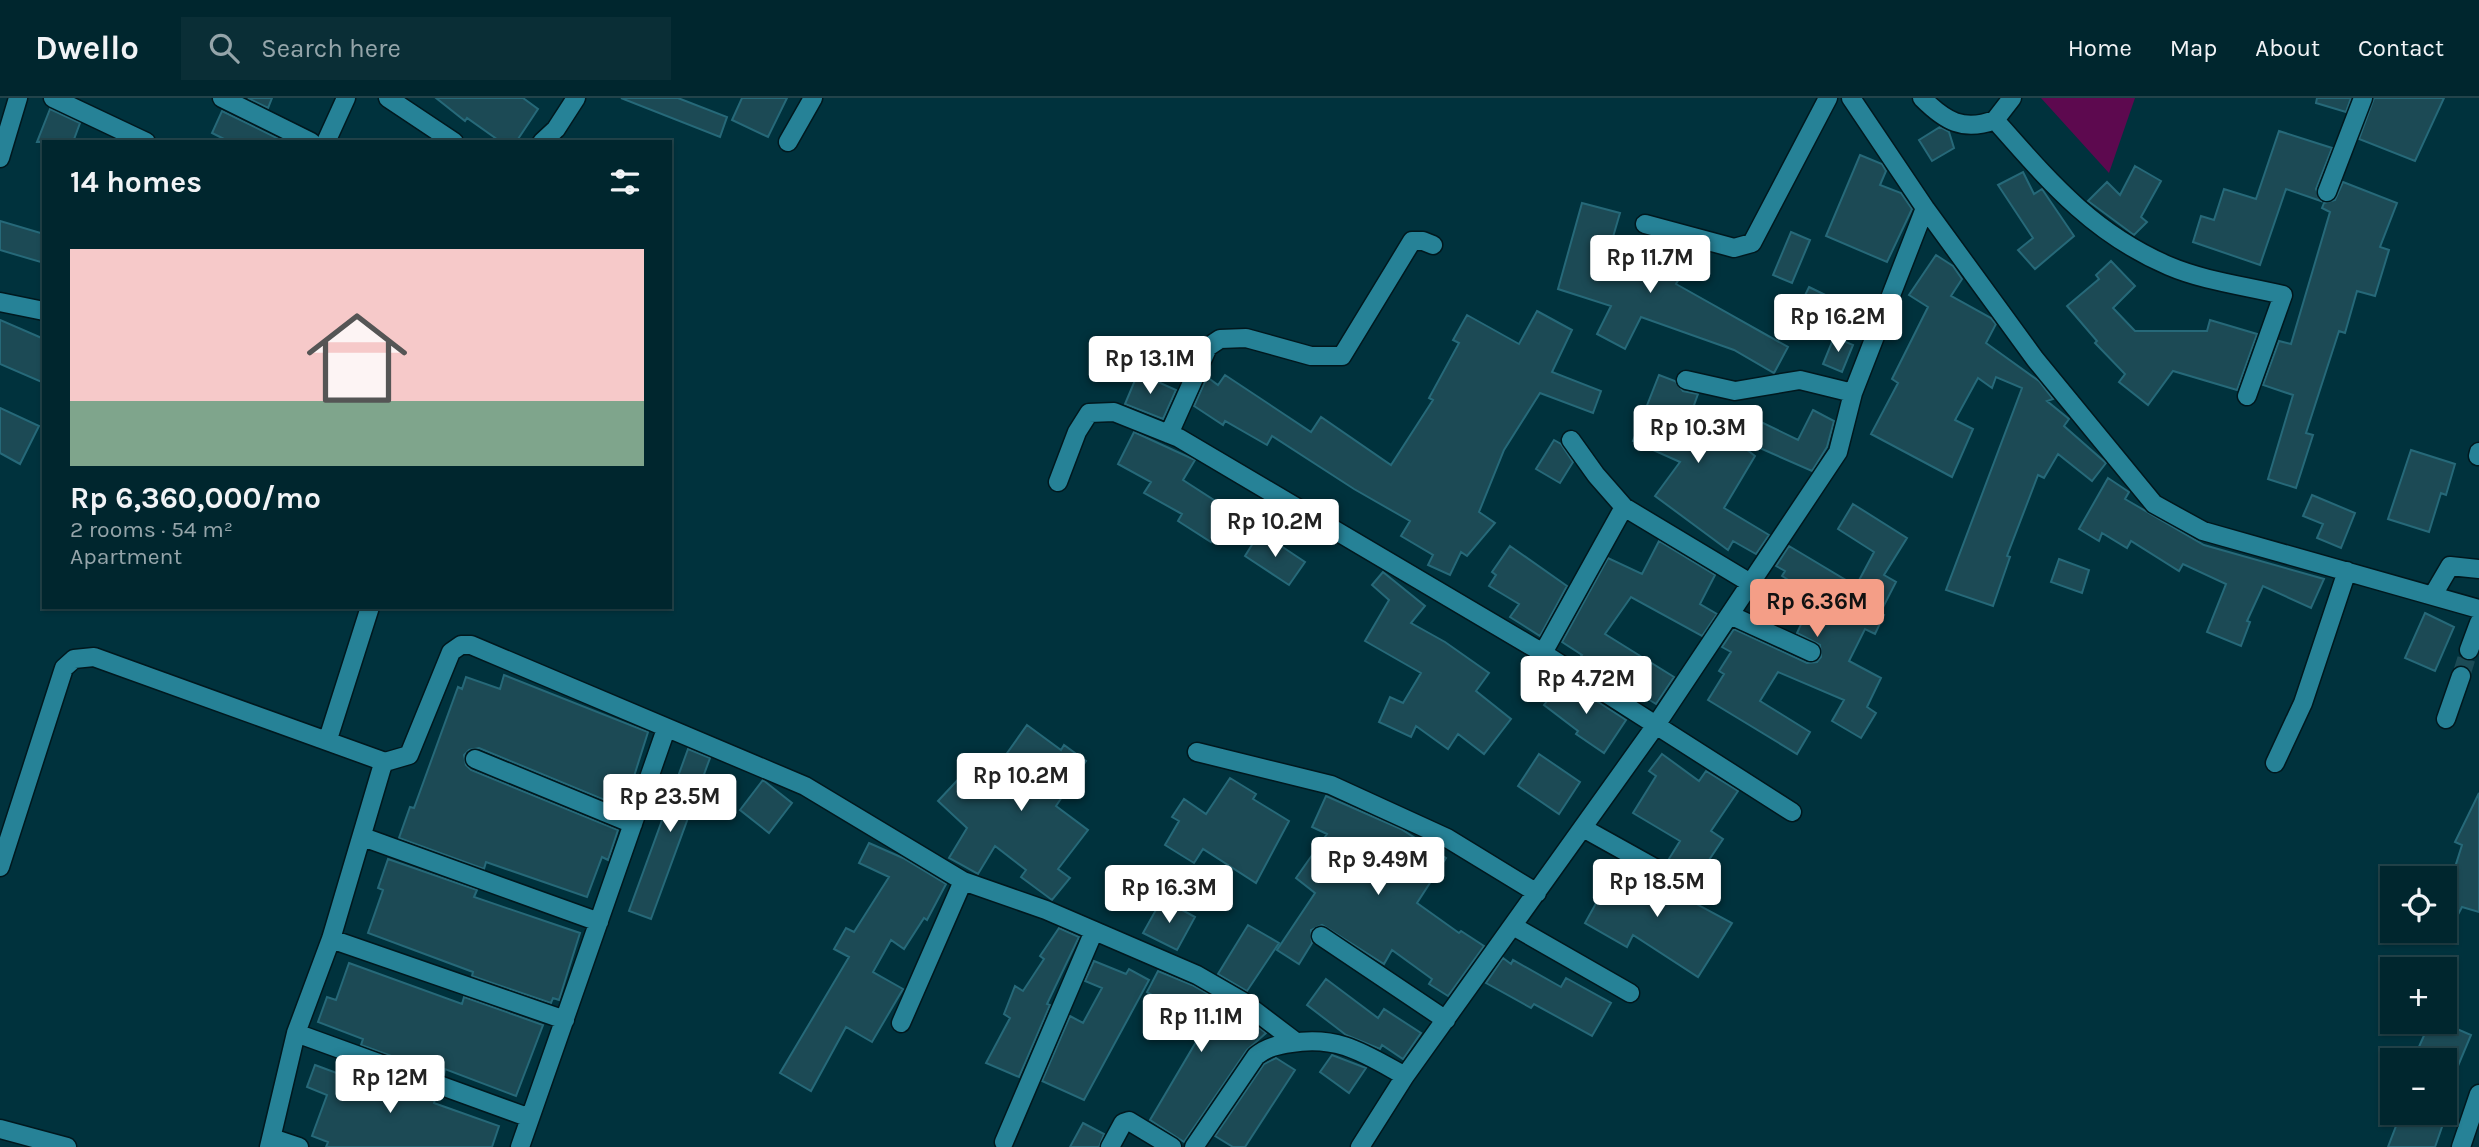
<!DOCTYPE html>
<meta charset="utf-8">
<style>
:root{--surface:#00262e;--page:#0a2e36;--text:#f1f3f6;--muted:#95a5aa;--line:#22434a;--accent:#f49e87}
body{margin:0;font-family:Karla,sans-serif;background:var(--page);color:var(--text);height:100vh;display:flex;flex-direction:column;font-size:26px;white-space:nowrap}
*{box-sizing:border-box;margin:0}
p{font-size:23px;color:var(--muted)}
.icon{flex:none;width:38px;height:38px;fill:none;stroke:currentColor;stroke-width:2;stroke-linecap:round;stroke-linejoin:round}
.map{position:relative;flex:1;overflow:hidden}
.side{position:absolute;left:42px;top:42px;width:630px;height:469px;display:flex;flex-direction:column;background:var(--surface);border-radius:0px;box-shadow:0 2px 5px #0004,0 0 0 2px var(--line)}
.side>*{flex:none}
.tools{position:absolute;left:2380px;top:768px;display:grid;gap:14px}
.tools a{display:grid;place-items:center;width:77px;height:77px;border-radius:0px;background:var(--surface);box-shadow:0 2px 5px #0004,0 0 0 2px var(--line);font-size:35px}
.price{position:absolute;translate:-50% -60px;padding:0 16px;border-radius:7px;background:#fff;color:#222;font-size:23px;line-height:46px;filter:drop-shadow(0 2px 4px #0008)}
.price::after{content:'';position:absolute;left:50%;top:42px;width:21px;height:16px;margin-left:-10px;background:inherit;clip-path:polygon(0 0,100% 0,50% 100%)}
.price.active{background:var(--accent);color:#111}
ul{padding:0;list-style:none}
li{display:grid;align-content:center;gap:14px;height:371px;padding:0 28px}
li span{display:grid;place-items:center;height:217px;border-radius:0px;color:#555}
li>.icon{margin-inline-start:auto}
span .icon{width:126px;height:126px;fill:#fffc;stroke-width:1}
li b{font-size:30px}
h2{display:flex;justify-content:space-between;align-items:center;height:84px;padding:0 28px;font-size:30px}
header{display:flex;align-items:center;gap:42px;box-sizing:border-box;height:98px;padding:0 35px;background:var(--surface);border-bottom:2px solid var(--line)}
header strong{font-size:33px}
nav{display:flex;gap:38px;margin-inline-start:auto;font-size:24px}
.search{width:490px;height:63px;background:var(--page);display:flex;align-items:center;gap:18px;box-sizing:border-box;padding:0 24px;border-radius:0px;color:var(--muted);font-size:26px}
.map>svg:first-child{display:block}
.green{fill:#5d094f}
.building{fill:#1c4a55;stroke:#266979;stroke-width:2}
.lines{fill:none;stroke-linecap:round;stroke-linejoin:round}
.street-tunnel{stroke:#1b4b56;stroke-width:18;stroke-dasharray:18 9;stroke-linecap:butt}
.street-casing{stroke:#00181e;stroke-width:21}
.street{stroke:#268297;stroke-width:18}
</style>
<header>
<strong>Dwello</strong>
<div class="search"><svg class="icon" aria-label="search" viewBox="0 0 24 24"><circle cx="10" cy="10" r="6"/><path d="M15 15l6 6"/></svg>Search here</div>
<nav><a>Home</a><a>Map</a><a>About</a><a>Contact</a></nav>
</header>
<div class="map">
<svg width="2479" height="1049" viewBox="0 0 2479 1049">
<rect width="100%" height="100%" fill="#00323d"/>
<path class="green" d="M2041,0H2135L2109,75Z"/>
<path class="building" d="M248,0H272L268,10Z
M436,0H523L538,11L516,44H501L467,20L465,23Z
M621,0H678L727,19L720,39Z
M742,0H787L768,39L732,22Z
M2317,0H2351L2346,14L2316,5Z
M2374,0H2444L2415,63L2359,41Z
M50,11L80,25L73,44H37Z
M222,13L285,44H230L212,35Z
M1940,29L1949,34L1954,50L1932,63L1919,42Z
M2279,33L2332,50L2316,91L2321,103L2286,91L2260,167L2193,144L2201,118L2214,122L2224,91L2256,101Z
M1860,57L1882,66L1886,73L1880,87L1901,95L1912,111L1887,164L1826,138Z
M2135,68L2161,83L2141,119L2147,124L2134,137L2088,103L2107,84L2120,97Z
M2023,74L2034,96L2042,91L2074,138L2035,171L2018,152L2033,140L1998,87Z
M2343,84L2397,105L2380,149L2389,152L2375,198L2357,193L2345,235L2339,233L2306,335L2313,337L2296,390L2268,381L2293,297L2263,287L2279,243L2291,246L2330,114L2322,110L2324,105L2335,102Z
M1582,105L1620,115L1608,156L1679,181L1676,186L1788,249L1774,275L1734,252L1641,219L1625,251L1597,236L1611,208L1558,191Z
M0,123L44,136V165L0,152Z
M1791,134L1810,142L1792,185L1773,177Z
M1936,157L1953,168L1962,181L1951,198L1991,220L1996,226L1986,245L2039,283L2053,301L2047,303L2069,321L2064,328L2106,365L2092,383L2058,356L2044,380L2038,377L2007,458L2010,459L1993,508L1946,492L2022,290L1996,279L1992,290L1978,280L1955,322L1973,331L1952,379L1871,336L1898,285L1892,281L1928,209L1909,197Z
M2111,163L2135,188L2113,210L2135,233H2207L2210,222L2257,236L2237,292L2173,273L2148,307L2119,284L2125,276L2095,245L2097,243L2067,208L2099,181L2096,177Z
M1809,189L1850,209L1839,233L1797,214Z
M1537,213L1572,232L1552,274L1601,293L1593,315L1540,295L1504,352L1479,414L1495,425L1467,458L1461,454L1450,477L1428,467L1433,457L1401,438L1410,423L1354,391L1272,338L1267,347L1225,323L1223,327L1194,308L1207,279L1218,287L1225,277L1311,334L1321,319L1391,367L1433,302L1429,300L1459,245L1453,242L1467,217L1519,246Z
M0,222L44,241V285L0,266Z
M1834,239L1853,247L1842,274L1823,266Z
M1138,275L1176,292L1163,321L1125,306Z
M1659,277L1675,283L1683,293L1698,296L1693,310L1755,358L1724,410L1769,437L1756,456L1733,443L1728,452L1655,398L1680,364L1633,343Z
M0,310L39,328L20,366L0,355Z
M1813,312L1834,323L1827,349L1812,373L1746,344L1757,322L1798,342Z
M1134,334L1195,362L1183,382L1231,413L1211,444L1178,423L1182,416L1144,395L1151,384L1118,366Z
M1554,342L1561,346L1573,364L1560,385L1536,371Z
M2411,352L2455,366L2446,397L2441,395L2429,434L2388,421Z
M2108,380L2129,394L2125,401L2204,447L2324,481L2311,510L2263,488L2247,523L2250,524L2241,548L2207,534L2226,486L2183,466L2179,473L2131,443L2127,450L2102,435L2099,443L2079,431Z
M2312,397L2355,415L2341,450L2317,440L2323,426L2303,418Z
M1853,406L1907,440L1884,477L1896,484L1880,515L1884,517L1875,536L1865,531L1849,563L1881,580L1867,609L1876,615L1861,640L1832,623L1844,602L1778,574L1760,603L1810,634L1797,656L1708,602L1724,576L1719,573L1731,554L1722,549L1734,531L1807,565L1817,564L1821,559L1820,547L1797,535L1814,498L1782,478L1785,473L1776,468L1789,448L1856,488L1874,454L1838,431Z
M1260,434L1305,464L1289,487L1245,458Z
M1659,443L1715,477L1700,506L1717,516L1702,538L1631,499L1605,536L1674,579L1656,606L1643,598L1639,603L1577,563L1582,557L1562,544L1608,460L1642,476Z
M1510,448L1567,488L1540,538L1510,519L1519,506L1489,488L1496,477L1492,474Z
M2059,461L2089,472L2082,495L2051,484Z
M1383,474L1425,508L1411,525L1445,544L1489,575L1476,593L1511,621L1484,656L1458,636L1448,651L1416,628L1411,639L1379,624L1390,599L1403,605L1421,575L1365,543L1389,502L1372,487Z
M2425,515L2454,529L2435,573L2405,560Z
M504,577L648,634L624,710L479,650L469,652L464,657L466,667L471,672L618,732L608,762L602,759L587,799L486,764L484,771L399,740L410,709L414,710L458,589L462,591L466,579L500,591Z
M1564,582L1626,622L1604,655L1576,636L1578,633L1544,607Z
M1027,627L1061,652L1064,647L1086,663L1056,708L1088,732L1058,771L1070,780L1052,802L1021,779L1026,772L995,748L978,776L949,760L967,730L938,703L966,673L992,698L1013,664L1005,658Z
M688,651L710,660L651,821L629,813Z
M1539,656L1580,684L1559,716L1518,688Z
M1662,656L1699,683L1706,673L1738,693L1711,733L1723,741L1697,780L1667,764L1680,743L1633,715L1656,678L1649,673Z
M1230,680L1256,696L1253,701L1289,723L1256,785L1203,751L1194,765L1165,747L1179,723L1172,719L1184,701L1206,716Z
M763,682L792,705L769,735L740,712Z
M2479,695V814L2462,809L2445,841V801L2462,747L2455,744Z
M1326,698L1401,731L1446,760L1417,805L1459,835L1461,833L1484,848L1448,898L1429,886L1432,881L1392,852L1384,866L1322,827L1311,832L1312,845L1299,866L1277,852L1315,795L1296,780L1327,736L1312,729Z
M869,745L903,760L946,786L927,822L924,820L904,851L891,842L873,874L903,891L872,944L846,929L811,993L780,975L849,859L834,851L846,830L854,834L889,779L859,765Z
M388,761L477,792L474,799L580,835L559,902L553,900L551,905L472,878L473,874L368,835L383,792L378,790Z
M1611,763L1652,787L1654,783L1732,825L1698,879L1633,837L1627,849L1585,825L1604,791L1597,787Z
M1162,801L1195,819L1177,852L1143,835Z
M1248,827L1279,845L1247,893L1218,876Z
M1059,830L1079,839L1047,906L1050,907L1019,979L986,965L1010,920L1004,916L1015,888L1023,893L1044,861L1040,858Z
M1503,860L1511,866L1513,862L1561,889L1566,880L1611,905L1592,938L1534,906L1531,910L1486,885Z
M1094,863L1126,876L1129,871L1149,882L1084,1002L1042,983L1070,918L1083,925L1102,890L1085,883Z
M349,865L462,906L464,899L543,927L516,998L445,971L444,977L361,947L363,941L318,924L327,899L336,902Z
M1158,873L1192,887L1236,912L1266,935L1247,952L1184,1044L1150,1022L1206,927L1147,894Z
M1326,881L1378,920L1384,911L1421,935L1403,961L1382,947L1380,951L1346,937L1307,907Z
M2430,924H2441L2471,937L2458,968L2418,951Z
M1332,957L1366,970L1349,995L1320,974Z
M1276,960L1295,972L1245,1049H1233L1215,1038L1264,966Z
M315,967L350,980L354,968L436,998L434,1005L499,1028L492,1049H326L328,1044L312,1038L327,997L307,989Z
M2401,1015H2413L2443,1026L2435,1049H2388Z
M1083,1025L1104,1036L1099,1049H1070Z"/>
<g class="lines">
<path class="street-tunnel" d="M2461,578L2469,552"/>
<g class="street-casing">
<path id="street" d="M53,0L146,44
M222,0L311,44
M388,0L454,44
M1851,0L1925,110L2035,261L2154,406L2203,433L2479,511
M1922,0C1945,23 1963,34 1995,22L2012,0
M1995,22C2049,83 2092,135 2169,168C2204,183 2246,188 2283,197L2247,298
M326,44L346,0
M542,44L556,31L576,0
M788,44L813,0
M0,60L18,0
M2327,94L2363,0
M1645,126L1734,150L1752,145L1828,0
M0,204L44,213
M1686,282L1735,293L1800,282L1853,295
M1169,336L1208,249L1220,241L1246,240L1311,258H1342L1412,143H1423L1433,147
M1571,342L1596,377L1624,409L1752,486
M2478,358L2479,354
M1058,384L1077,334L1089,315L1114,314L1179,340L1543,555L1792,714
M2433,497L2450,468L2479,471
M1730,517L1811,554
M2469,552L2479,525
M1543,555L1624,409
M2446,621L2461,578
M328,641L370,509
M1197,654L1331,687L1447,740L1537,795
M475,661L633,726
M2275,665L2303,605L2347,473
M1583,730L1698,794
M363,739L599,824
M0,769L64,570L74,561L94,559L385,664
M1513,828L1630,895
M1321,838L1446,922
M331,841L565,922
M901,925L963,783
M296,935L530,1020
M0,1031L67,1049
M272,1040L299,1049
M1004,1044L1094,833
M269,1049L296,935L331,841L382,669L385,664L409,657L451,554L461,547H471L805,688L963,783L1046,812L1197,877L1242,903L1296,944
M520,1049L666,631
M1110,1049L1123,1025L1129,1023L1172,1049
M1194,1049L1256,958C1267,949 1278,947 1291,945C1339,937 1365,956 1405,978
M1360,1049L1405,978L1656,627L1838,354L1853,295L1925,110
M2461,1049L2479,996"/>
</g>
<use href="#street" class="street"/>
</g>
</svg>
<div class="tools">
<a><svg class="icon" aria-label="locate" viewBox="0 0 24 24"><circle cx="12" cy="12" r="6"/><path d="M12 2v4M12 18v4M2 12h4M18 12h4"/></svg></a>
<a>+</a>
<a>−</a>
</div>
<b class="price" style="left:1650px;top:197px">Rp 11.7M</b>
<b class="price" style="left:1838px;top:256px">Rp 16.2M</b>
<b class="price" style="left:1150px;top:298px">Rp 13.1M</b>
<b class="price" style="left:1698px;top:367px">Rp 10.3M</b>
<b class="price" style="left:1275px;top:461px">Rp 10.2M</b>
<b class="price active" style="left:1817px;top:541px">Rp 6.36M</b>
<b class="price" style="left:1586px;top:618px">Rp 4.72M</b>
<b class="price" style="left:1021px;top:715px">Rp 10.2M</b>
<b class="price" style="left:670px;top:736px">Rp 23.5M</b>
<b class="price" style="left:1378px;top:799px">Rp 9.49M</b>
<b class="price" style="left:1657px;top:821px">Rp 18.5M</b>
<b class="price" style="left:1169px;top:827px">Rp 16.3M</b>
<b class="price" style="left:1201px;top:956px">Rp 11.1M</b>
<b class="price" style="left:390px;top:1017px">Rp 12M</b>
<section class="side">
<h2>14 homes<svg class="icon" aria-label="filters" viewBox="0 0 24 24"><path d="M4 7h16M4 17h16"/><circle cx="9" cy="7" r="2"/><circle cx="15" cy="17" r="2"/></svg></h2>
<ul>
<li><span style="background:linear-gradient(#f6c9c9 70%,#7fa58c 0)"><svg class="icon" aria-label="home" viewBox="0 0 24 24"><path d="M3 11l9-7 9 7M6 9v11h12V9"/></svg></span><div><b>Rp 6,360,000/mo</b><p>2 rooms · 54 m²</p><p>Apartment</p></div></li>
</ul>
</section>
</div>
